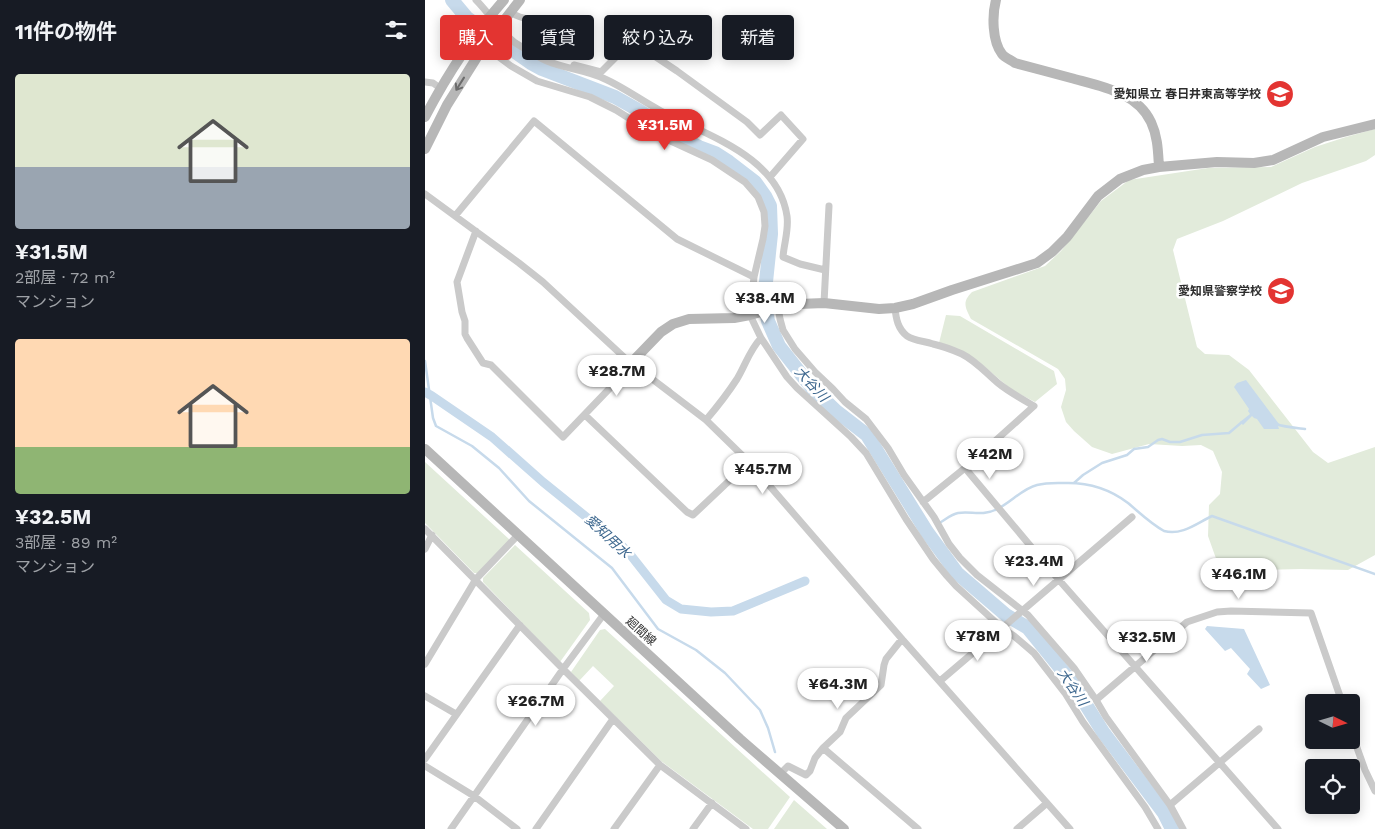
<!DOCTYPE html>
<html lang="ja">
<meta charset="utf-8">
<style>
:root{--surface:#171b24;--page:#20242c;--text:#f1f3f6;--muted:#9ea1a6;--accent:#e33431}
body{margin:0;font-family:"Work Sans","Noto Sans JP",sans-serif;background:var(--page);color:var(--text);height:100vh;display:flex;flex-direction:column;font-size:19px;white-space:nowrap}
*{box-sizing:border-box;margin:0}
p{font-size:16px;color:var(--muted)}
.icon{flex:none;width:28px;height:28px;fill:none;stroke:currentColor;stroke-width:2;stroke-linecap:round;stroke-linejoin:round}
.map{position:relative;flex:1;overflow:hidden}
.details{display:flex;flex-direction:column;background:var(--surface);width:425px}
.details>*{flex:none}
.hud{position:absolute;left:15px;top:15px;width:475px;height:45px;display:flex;gap:10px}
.needle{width:32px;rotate:95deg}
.fabs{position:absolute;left:880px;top:694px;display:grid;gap:10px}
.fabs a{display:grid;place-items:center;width:55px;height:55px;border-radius:5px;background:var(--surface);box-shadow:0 2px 12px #0003;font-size:25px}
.price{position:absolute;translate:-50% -42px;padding:0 11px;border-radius:18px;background:#fff;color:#222;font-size:16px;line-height:32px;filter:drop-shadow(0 1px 2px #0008)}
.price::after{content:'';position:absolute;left:50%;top:30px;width:15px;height:11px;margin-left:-8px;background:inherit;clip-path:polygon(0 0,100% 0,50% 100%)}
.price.on{background:var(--accent);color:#fff}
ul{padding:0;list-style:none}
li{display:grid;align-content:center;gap:10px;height:265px;padding:0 15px}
li span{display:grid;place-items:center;height:155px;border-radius:5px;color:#555}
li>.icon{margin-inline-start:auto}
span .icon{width:90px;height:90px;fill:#fffc;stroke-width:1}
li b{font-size:21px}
h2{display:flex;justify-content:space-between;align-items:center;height:60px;padding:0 15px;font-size:21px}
.tag{padding:0 18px;border-radius:5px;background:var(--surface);box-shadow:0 2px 12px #0003;font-size:18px;line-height:45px}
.tag.on{background:var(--accent);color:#fff}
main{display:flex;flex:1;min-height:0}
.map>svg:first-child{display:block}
.green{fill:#e2ebdb}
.water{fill:#c7daeb}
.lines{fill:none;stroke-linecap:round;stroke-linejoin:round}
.stream{stroke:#c7daeb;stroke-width:2.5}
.canal{stroke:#c7daeb;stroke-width:9}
.river{stroke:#c7daeb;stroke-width:14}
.street{stroke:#cacaca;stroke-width:7}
.secondary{stroke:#b7b7b7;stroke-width:10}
.oneway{stroke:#6b6b6b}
.labels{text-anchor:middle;stroke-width:5;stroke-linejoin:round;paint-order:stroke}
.poi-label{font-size:12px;font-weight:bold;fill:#2d2d2d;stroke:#fff;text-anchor:end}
.street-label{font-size:12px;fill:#2d2d2d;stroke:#fff}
.water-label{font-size:14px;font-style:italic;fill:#3d678e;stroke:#fff}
</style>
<main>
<section class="details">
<h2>11件の物件<svg class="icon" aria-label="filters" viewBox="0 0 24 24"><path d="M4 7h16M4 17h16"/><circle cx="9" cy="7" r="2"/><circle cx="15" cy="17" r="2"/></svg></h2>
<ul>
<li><span style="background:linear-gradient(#dfe7d0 60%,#9aa5b1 0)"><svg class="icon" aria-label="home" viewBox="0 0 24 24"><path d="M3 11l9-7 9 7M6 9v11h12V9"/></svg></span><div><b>¥31.5M</b><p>2部屋 · 72 m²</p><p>マンション</p></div></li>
<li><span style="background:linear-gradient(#ffd9b3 70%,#8fb573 0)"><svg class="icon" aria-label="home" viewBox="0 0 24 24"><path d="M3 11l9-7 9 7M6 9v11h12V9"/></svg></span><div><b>¥32.5M</b><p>3部屋 · 89 m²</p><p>マンション</p></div></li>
</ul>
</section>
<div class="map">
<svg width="950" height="829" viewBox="0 0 950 829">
<rect width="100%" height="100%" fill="#fff"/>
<path class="green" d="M950,129V155L941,161L877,183L798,221L752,239L748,250L772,347L780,354L804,355L824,370L888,452L903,463L950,447V555L923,570L876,569L839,570L794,567L783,536L784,505L795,494L797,472L788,451L776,445L757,446L724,444L687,454L667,447L649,431L641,422L636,407L641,390L640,379L633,369L546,319C540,307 537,302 547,292L620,266L636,251L676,201L704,180L783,168L846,167L890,147L921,137Z
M521,315L535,316L629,371L632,384L610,402L587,390L553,361L514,343Z
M0,462L85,540L53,573H49L0,523Z
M90,545L164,613L165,620L135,662L58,582V578Z
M180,629L365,797L343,829H328L236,761L175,701L189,686L168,666L154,681L146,672L175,630Z
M369,800L402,829H349Z"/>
<path class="water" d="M821,380L854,424L853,426L854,429H839L832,419L829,418L827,416L818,425L815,422L825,414L823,411L824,409L809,387L812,383Z
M782,626L819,629L845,685L836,689L822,674L825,669L806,648L800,651L780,629Z"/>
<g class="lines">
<path class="stream" d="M0,361L8,418L11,426L47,446L74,468L104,501L187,568L233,629L271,650L300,673L335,710L343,728L350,752
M851,424C859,427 872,428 880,429
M649,483L658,475L677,463L702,455L709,449L723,447L733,440L737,439L745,442H755L777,435L804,433L817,422
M516,522C521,519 527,514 533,513C545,511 558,516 570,510C585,504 596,489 612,485C623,482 632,483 643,483C665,483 686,490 703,503C715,513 725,523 739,531C757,536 772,523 787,516L950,574"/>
<path class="canal" d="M0,392L7,396L67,437L118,482L196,545L204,553L241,600L256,609L286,612L308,611L380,581"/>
<path class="river" d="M27,0L42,18L106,63L117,69L190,97L215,111L249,134L274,147L290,153L304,162L330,182L340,196L345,206L346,234L339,301L343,321L354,346L387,388L411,411L442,435L502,532L532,573L581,615L603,628L646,681L678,732L739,813L747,829"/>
<path class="street" d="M51,0C64,13 75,31 89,42C99,48 111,56 122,61C141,69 162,70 180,79C200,88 217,101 236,111C282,136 353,156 362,216C364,230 359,243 358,257L375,264L400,270
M85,12C100,23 138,23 157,22
M59,46L86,66L112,81L165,97L191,110L224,131L287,160L320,182L333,197L339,212L340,226L338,239L329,277L325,315L336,338L362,377L372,388L426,437L441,453L481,519L508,559L522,576L531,586L577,628L589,636L609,653L640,693L658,722L720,807L733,829
M149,65L176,72L207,41L252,71L322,122L335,135L356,115L378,139L345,177
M0,82L8,83L15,88
M0,194L94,263L118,282L201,359L281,420L324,462L477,639L645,829
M30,216L109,121L252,239L329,277
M51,231L32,282L37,312L40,321V334L42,338L58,363L66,365L138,437L208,364
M399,303L404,206
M353,307L355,319L358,330L370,349L390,372L408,389L420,402L441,419L463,448L479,475L509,517L524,544L535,558L552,575L603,615L649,668L671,700L681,717L745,805L758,829
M470,308C471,319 473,329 482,336C490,341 499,341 508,344C517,346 528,350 537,354C551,361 561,373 573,383C584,392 597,399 609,406L540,468L498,502
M160,415L262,512L268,515L324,462
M281,420C292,407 303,393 312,379C321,364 324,351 336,338
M540,468L634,580L853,829
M0,529L138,669L235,765L321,829
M0,549L7,535
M0,664L51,579L93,535
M515,681L707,517
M0,696L31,714
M671,700L762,622L792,612L806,611L886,613L917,702
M926,731L940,770L950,791
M398,748L493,829
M0,759L95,625
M0,766L49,796L92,829
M356,773L363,766L381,775L385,771L390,758L398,748L415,732L421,718L456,685L459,665L461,659L477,639
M745,805L834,729
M26,829L138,669L179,614
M111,829L188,719
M189,829L235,765
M268,829L287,803
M592,829L622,803"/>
<path class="secondary" d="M571,0C567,15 567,41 577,54C580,58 586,60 590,63C609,68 627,73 646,78C675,86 712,92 726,122C733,137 733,152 734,167
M0,117C22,75 48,35 79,0
M0,149L22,105L59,46L95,0
M206,363L236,332L248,324L264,319L309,318L325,315L353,307L374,304L399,303L454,309L470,308L488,304L527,290L612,263L627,252L642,237L673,196L695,179L718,170L734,167L792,162L829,163L848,160L898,137L950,124
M0,449L315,739L419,829"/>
</g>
<defs><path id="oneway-shaft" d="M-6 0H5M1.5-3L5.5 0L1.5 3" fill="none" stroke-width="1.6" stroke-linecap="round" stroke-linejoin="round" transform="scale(1.25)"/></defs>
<use class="oneway" href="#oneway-shaft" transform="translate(35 84) rotate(122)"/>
<defs>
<g id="school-disc" transform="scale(1.4375)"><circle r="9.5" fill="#e33431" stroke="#fff"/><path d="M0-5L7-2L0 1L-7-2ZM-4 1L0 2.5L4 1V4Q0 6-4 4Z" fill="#fff"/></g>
</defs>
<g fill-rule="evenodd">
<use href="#school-disc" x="855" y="94"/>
<use href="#school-disc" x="856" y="291"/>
</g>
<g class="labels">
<g class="poi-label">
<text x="836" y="98">愛知県立 春日井東高等学校</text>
<text x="837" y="295">愛知県警察学校</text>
</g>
<g class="street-label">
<text transform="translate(216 631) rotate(42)" y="4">廻間線</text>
</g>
<g class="water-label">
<text transform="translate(387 384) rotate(47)" y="5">大谷川</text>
<text transform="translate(183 536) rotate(43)" y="5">愛知用水</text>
<text transform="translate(648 687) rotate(56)" y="5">大谷川</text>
</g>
</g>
</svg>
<div class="fabs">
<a><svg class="needle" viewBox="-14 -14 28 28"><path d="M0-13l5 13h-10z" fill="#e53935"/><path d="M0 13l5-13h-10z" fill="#9ea1a6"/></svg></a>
<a><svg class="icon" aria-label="locate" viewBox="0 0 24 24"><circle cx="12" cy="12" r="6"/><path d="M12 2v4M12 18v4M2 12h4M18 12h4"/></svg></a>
</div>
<b class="price on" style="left:240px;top:151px">¥31.5M</b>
<b class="price" style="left:340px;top:324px">¥38.4M</b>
<b class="price" style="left:192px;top:397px">¥28.7M</b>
<b class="price" style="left:565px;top:480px">¥42M</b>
<b class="price" style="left:338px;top:495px">¥45.7M</b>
<b class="price" style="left:609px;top:587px">¥23.4M</b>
<b class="price" style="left:814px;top:600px">¥46.1M</b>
<b class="price" style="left:553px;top:662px">¥78M</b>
<b class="price" style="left:722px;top:663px">¥32.5M</b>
<b class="price" style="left:413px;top:710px">¥64.3M</b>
<b class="price" style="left:111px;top:727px">¥26.7M</b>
<div class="hud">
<a class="tag on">購入</a>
<a class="tag">賃貸</a>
<a class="tag">絞り込み</a>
<a class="tag">新着</a>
</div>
</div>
</main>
